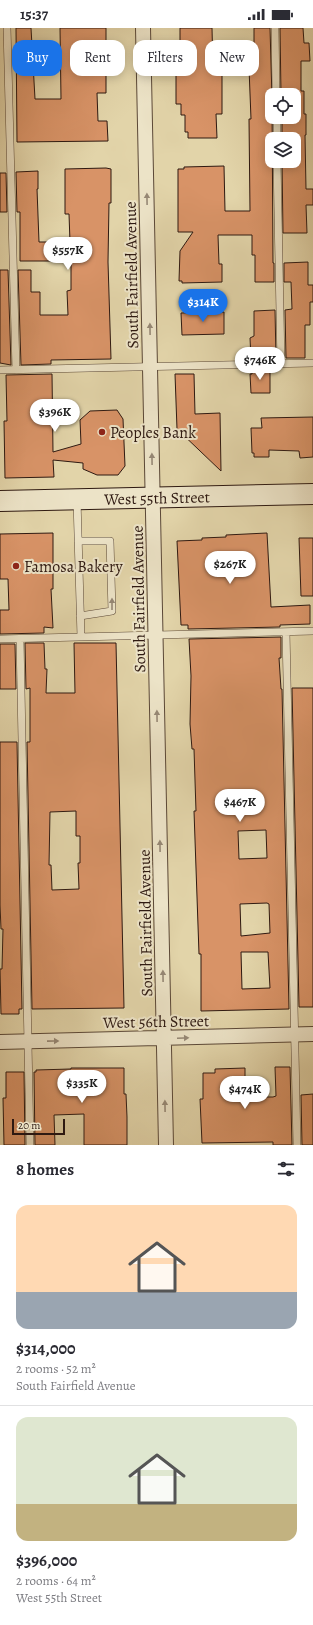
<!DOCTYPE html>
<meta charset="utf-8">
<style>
:root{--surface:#fff;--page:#f2f2f3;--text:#2b2b33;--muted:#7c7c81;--line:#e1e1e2;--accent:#1a73e8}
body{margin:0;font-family:Alegreya,serif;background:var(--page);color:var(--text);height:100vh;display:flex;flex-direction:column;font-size:15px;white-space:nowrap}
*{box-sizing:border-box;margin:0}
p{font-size:13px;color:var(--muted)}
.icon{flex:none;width:22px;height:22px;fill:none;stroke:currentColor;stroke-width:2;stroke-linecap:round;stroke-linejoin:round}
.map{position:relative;height:1117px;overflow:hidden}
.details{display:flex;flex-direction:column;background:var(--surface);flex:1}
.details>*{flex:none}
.top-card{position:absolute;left:12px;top:12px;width:289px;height:36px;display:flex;gap:8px}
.fabs{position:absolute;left:265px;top:60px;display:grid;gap:8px}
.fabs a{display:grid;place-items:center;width:36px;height:36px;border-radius:8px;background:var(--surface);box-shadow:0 2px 10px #0003;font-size:20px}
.scale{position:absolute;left:12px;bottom:10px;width:53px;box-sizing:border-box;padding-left:4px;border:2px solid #2e1911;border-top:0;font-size:11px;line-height:14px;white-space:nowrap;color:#2e1911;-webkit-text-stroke:3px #ece3c7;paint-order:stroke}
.price{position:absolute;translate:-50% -34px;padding:0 9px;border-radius:14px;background:#fff;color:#222;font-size:13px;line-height:26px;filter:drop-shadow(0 1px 2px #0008)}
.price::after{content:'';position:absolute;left:50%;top:24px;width:12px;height:9px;margin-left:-6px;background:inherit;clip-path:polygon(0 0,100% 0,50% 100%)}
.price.on{background:var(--accent);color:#fff}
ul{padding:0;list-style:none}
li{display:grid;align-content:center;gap:8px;height:212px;padding:0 16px}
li+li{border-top:1px solid var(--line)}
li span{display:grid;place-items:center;height:124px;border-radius:12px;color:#555}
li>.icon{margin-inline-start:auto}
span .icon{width:72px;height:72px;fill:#fffc;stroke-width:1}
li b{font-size:17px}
h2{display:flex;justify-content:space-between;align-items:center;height:48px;padding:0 16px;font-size:17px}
.pill{padding:0 14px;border-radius:12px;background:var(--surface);box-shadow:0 2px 10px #0003;font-size:14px;line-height:36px}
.pill.on{background:var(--accent);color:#fff}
.status{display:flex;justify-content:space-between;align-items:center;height:28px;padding:0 20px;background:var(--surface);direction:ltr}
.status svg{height:11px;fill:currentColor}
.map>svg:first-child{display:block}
.building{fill:#d89367;stroke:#2e1911;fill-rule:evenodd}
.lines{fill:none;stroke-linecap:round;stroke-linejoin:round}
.service-casing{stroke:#5b4837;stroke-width:8}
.minor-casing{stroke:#5b4837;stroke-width:16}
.secondary-casing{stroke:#2e1911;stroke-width:22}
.service{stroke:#ece3c7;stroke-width:7}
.minor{stroke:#ece3c7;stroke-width:14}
.secondary{stroke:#ece3c7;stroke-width:20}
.oneway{fill:#968875}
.poi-dot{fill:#8f2418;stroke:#ece3c7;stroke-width:1.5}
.labels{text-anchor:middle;stroke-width:4;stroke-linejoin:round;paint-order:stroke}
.street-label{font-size:16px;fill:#2e1911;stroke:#ece3c7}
.poi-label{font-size:16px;fill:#2e1911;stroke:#ece3c7;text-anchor:start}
</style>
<div class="status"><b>15:37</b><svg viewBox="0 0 49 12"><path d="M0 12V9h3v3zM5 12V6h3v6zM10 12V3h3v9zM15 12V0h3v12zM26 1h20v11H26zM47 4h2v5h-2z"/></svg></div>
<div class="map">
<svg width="313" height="1117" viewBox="0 0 313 1117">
<rect width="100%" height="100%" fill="#e2d4a9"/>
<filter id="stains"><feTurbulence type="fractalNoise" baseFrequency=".005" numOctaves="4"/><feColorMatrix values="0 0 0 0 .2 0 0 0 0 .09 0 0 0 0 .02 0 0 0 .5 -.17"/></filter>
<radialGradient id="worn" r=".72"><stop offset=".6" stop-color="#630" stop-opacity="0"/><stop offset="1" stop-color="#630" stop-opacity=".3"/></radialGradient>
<path class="building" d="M16,0H31L35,71H61L60,0H106V65H97L98,93H107L108,113L17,114Z
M180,0H212L213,42L222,41V86H216L217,110H188V104H185V87H181V76H176V42H180Z
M254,0H270L272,70L273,235H274V254H255V227H252V207H218L219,236H222V254L182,255V253H179L180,223L193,204H178V141H184V139L224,138L225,183H250L249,91H251L249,40H254Z
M280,0H303L304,15H309L310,33H301V63H304V86H306V107H305L306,161H313V177H306L307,205H283L282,133H294V111H282V89H294V67H281Z
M106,140L111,141V175H109L108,234L111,331L51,332V336L21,337L18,242H31V264H40V287H68L67,263L71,262V235H64V233H20V184H17L16,144L38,143V161H37L39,214H70L69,186H65V141Z
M0,145H6L7,184H0Z
M308,234V257H313V274H310V297H305V330H286L285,282L292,281L291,254H284V235Z
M0,242H8L11,337L0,335Z
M275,282L276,330L251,331L250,310L254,308V283Z
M224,284V306L182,307L181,285Z
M252,341H270V365H251L250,346H252Z
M52,346L53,424L81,416L80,392L90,383L117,382L123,391L125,438L118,447H97L83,441V435L53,432L54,449L5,450L4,393H7L6,347Z
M175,346H194L195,386L220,385L221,443L177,401Z
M313,389V429L300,430L299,423L269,422V429H254V425H252L251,400H262L261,390Z
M53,505V561H51L53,600L44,599V605L0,606V582H9L8,551H0V506Z
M267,505L271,579L310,577V596L280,597V599L188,601V597H181L177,513L202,512V510L226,509V507Z
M299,510H313V568H301Z
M281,609V630H279L281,661H282L289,981L201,983V926H199L194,783H196L194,721H192L190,696L191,648L189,611ZM266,802L267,830L239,831L238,803ZM267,875L269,876L270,905L241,908L240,876ZM241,924H268L270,960L242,961Z
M25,615H44L45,641H47L46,665H75L74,615H116L124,980L32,981L27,714H30V660L26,661ZM76,783V808H80V835H78L79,861L52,862L51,837H49L50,784Z
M0,616H15L16,661H0Z
M292,660H313V979H299Z
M0,714H17L22,981H19V986H1L0,941H2L3,901H1L0,877Z
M275,1039H290L292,1117H273V1114L202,1115L200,1071H203V1045H215V1041L245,1040V1069H273L276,1068Z
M71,1040H124V1066H126L127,1089V1117H84V1086L54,1087L55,1117H35L34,1044H36V1042L71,1041Z
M6,1044H24L25,1117H4L3,1070H6Z
M313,1066V1117H302L301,1067Z"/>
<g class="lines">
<g class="service-casing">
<path id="service" d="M7,0L16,342
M275,0L276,67
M277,89V111
M277,133L281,336
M0,342L313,335
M77,472L81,609
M78,513H110L112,583L80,588
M286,604L297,1117
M0,611L313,603
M20,611L30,1117"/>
</g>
<g class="minor-casing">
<path id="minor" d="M143,0L166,1117
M0,1014L313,1006"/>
</g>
<g class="secondary-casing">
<g id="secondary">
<path id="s1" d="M0,473L313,466"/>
</g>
</g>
<use href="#service" class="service"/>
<use href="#minor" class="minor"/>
<use href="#secondary" class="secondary"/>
</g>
<defs><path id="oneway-solid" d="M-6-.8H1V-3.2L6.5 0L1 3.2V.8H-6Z"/></defs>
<g class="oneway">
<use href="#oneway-solid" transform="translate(147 171) rotate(-91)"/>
<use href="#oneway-solid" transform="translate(150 301) rotate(-91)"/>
<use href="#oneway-solid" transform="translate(152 431) rotate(-91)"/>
<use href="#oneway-solid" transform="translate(112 576) rotate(-90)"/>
<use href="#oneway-solid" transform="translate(157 688) rotate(-91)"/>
<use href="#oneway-solid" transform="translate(160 818) rotate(-91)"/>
<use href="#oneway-solid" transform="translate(163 948) rotate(-91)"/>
<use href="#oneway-solid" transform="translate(183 1010) rotate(-2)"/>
<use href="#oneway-solid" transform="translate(53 1013) rotate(-1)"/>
<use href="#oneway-solid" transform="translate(165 1078) rotate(-91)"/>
</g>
<g class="poi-dot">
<circle cx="102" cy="404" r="4"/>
<circle cx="16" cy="538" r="4"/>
</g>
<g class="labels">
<g class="street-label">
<text transform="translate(131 247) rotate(-91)" y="6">South Fairfield Avenue</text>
<text dy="6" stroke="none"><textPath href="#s1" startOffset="157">West 55th Street</textPath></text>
<text transform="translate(138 571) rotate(-91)" y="6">South Fairfield Avenue</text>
<text transform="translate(145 895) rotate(-91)" y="6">South Fairfield Avenue</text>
<text transform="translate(156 993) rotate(-1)" y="6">West 56th Street</text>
</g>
<g class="poi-label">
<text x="110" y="410">Peoples Bank</text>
<text x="24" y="544">Famosa Bakery</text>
</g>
</g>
<rect width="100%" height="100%" filter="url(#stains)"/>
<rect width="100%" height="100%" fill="url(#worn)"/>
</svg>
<div class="fabs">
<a><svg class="icon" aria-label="locate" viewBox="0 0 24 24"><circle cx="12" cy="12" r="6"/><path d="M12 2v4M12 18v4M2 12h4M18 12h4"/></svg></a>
<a><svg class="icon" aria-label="layers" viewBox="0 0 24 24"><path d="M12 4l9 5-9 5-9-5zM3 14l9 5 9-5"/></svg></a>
</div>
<div class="scale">20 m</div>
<b class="price" style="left:68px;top:243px">$557K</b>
<b class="price on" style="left:203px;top:295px">$314K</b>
<b class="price" style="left:260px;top:353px">$746K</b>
<b class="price" style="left:55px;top:405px">$396K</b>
<b class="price" style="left:230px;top:557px">$267K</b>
<b class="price" style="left:240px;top:795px">$467K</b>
<b class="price" style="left:82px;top:1076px">$335K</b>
<b class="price" style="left:245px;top:1082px">$474K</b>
<div class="top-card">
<a class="pill on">Buy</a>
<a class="pill">Rent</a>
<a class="pill">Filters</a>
<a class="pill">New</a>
</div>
</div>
<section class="details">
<h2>8 homes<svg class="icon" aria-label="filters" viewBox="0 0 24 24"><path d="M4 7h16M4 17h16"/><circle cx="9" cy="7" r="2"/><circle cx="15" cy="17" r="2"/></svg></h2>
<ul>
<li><span style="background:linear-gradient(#ffd9b3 70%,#9aa5b1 0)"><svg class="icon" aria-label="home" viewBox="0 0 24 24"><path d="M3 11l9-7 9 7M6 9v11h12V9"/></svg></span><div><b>$314,000</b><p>2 rooms · 52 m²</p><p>South Fairfield Avenue</p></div></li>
<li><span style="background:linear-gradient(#dfe7d0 70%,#c2b280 0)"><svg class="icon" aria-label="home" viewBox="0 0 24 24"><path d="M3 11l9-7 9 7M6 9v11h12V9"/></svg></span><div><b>$396,000</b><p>2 rooms · 64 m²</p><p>West 55th Street</p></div></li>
</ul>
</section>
